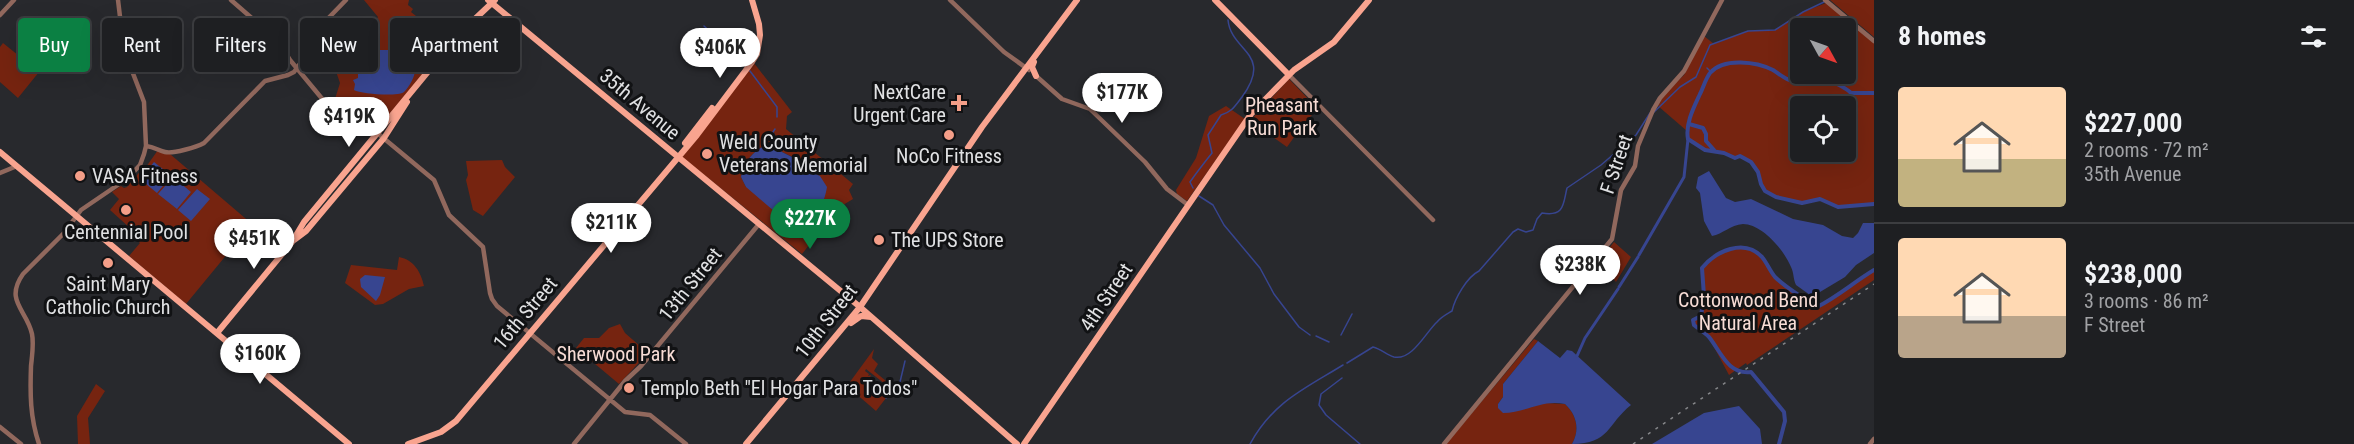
<!DOCTYPE html>
<meta charset="utf-8">
<style>
:root{--surface:#1e1f22;--page:#2b2c2f;--text:#f1f3f6;--muted:#a1a2a5;--line:#3c3d40;--accent:#0b8043}
body{margin:0;font-family:"Roboto Condensed",sans-serif;background:var(--page);color:var(--text);height:100vh;display:flex;flex-direction:column;font-size:22px;white-space:nowrap}
*{box-sizing:border-box;margin:0}
p{font-size:20px;color:var(--muted)}
.icon{flex:none;width:33px;height:33px;fill:none;stroke:currentColor;stroke-width:2;stroke-linecap:round;stroke-linejoin:round}
.map{position:relative;flex:1;overflow:hidden}
.drawer{display:flex;flex-direction:column;background:var(--surface);width:480px}
.drawer>*{flex:none}
.top-card{position:absolute;left:18px;top:18px;width:570px;height:54px;display:flex;gap:12px}
.needle{width:39px;rotate:130deg}
.buttons{position:absolute;left:1790px;top:18px;display:grid;gap:12px}
.buttons a{display:grid;place-items:center;width:66px;height:66px;border-radius:6px;background:var(--surface);box-shadow:0 6px 24px #0002,0 0 0 2px var(--line);font-size:30px}
.price{position:absolute;translate:-50% -51px;padding:0 14px;border-radius:21px;background:#fff;color:#222;font-size:20px;line-height:39px;filter:drop-shadow(0 2px 3px #0008)}
.price::after{content:'';position:absolute;left:50%;top:36px;width:18px;height:14px;margin-left:-9px;background:inherit;clip-path:polygon(0 0,100% 0,50% 100%)}
.price.selected{background:var(--accent);color:#fff}
ul{padding:0;list-style:none}
li{display:flex;align-items:center;gap:18px;height:150px;padding:0 24px}
li+li{border-top:2px solid var(--line)}
li span{display:grid;place-items:center;flex:none;width:168px;height:120px;border-radius:6px;color:#555}
li>.icon{margin-inline-start:auto}
span .icon{width:72px;height:72px;fill:#fffc;stroke-width:1}
li b{font-size:26px}
h2{display:flex;justify-content:space-between;align-items:center;height:72px;padding:0 24px;font-size:26px}
.chip{padding:0 21px;border-radius:6px;background:var(--surface);box-shadow:0 6px 24px #0002,0 0 0 2px var(--line);font-size:21px;line-height:54px}
.chip.selected{background:var(--accent);color:#fff}
main{display:flex;flex:1;min-height:0}
.map>svg:first-child{display:block}
.green{fill:#762410;fill-rule:evenodd}
.water{fill:#374590}
.lines{fill:none;stroke-linecap:round;stroke-linejoin:round}
.stream{stroke:#374590;stroke-width:1.5}
.canal{stroke:#374590;stroke-width:3}
.river{stroke:#374590;stroke-width:4}
.minor{stroke:#91685d;stroke-width:4.5}
.major{stroke:#f9a48f;stroke-width:6}
.rail{stroke:#86878a;stroke-width:1.5;stroke-dasharray:3 6;stroke-linecap:butt}
.poi-dot{fill:#f49e88;stroke:#111214;stroke-width:2}
.labels{text-anchor:middle;stroke-width:6;stroke-linejoin:round;paint-order:stroke}
.poi-label{font-size:20px;fill:#e0e1e3;stroke:#111214;text-anchor:start}
.street-label{font-size:20px;fill:#e0e1e3;stroke:#111214}
.park-label{font-size:20px;fill:#f7dcd5;stroke:#111214}
</style>
<main>
<div class="map">
<svg width="1874" height="444" viewBox="0 0 1874 444">
<rect width="100%" height="100%" fill="#28292d"/>
<path class="green" d="M364,0H409L408,5L413,9L411,12L416,16V20L446,47L377,129L362,117L334,102L340,83L331,57L351,45L358,43L378,17Z
M1830,0H1874V37Z
M1826,3L1874,43V204L1838,207L1820,199L1802,203L1776,197L1765,191L1761,184L1758,172L1751,162L1740,156L1735,158L1724,153L1705,150L1688,139L1687,131L1658,106L1665,93L1684,75L1704,36L1714,44L1748,31L1775,30L1803,12ZM1800,28H1845V74H1800ZM1800,106H1845V152H1800Z
M3,43L39,72L18,98L0,82V47Z
M754,63L792,112L787,116L786,129L853,184L849,190L853,199L838,208L802,254L682,157ZM774,132L782,152L797,159L804,168L820,176L746,187L741,177C745,157 756,150 772,141Z
M1289,79L1318,109L1305,122L1287,147L1250,121Z
M1226,106L1245,119L1187,201L1177,194L1176,190L1196,158L1209,116Z
M158,150L165,154H170L252,224L186,304L129,256L140,243L127,232L130,228L110,210L119,199L112,192L121,186L124,188L127,187L143,168L146,167Z
M502,160L505,167L515,177L483,216L473,210L466,180L468,175L466,161Z
M1614,242L1631,257L1616,282L1598,262Z
M1739,246C1763,250 1762,265 1778,279C1790,289 1804,298 1817,307C1838,298 1854,282 1874,270V280L1747,365L1746,363L1729,375L1708,336L1694,325L1693,320L1701,316L1704,296L1702,268L1710,258Z
M399,257C414,260 421,272 424,286L409,289L383,304L375,305L345,283L351,265L397,270Z
M620,324L625,333L648,353L619,384L576,348L584,338H599L609,328Z
M1534,339L1538,341L1503,384V397L1498,404L1530,407L1546,403L1565,404C1577,415 1580,430 1572,444H1446Z
M874,349L872,358L878,364L874,371L886,381L885,384L866,369L865,371L869,374L868,376L871,375L868,383L886,398L876,411L847,386Z
M96,384L105,391L88,418L90,444H78L77,416Z"/>
<path class="water" d="M398,39L405,43L410,40L418,42L421,54L428,58L415,70C415,77 409,87 404,92C397,97 361,94 354,90L355,84L353,80L358,78V69L367,68L368,60L376,56L379,50H390L392,42Z
M773,132L782,152L800,161L804,169L820,176L827,187C824,206 811,234 788,223L746,187L741,177C745,157 756,150 772,141Z
M154,162L169,174L168,180L157,193L140,179Z
M1709,171L1726,198L1735,202L1751,199L1793,219L1823,225L1842,236L1853,238L1858,233L1863,223H1874V253L1856,265L1845,277L1815,295H1810L1796,285C1793,279 1794,273 1791,267C1784,250 1762,224 1743,224C1730,225 1723,234 1712,236L1704,221L1700,193L1696,188L1698,177Z
M173,177L191,192L177,209L158,194Z
M197,189L210,199L191,221L178,210Z
M365,275L385,277L380,295L376,301L361,287L360,279Z
M1538,341L1560,358L1567,350L1572,351L1631,405C1607,424 1610,444 1572,444C1580,430 1577,415 1565,404C1542,399 1525,413 1503,413L1498,408V404L1503,397V384Z
M1739,406L1760,429L1762,444H1652L1704,413Z"/>
<g class="lines">
<path class="stream" d="M704,26L745,63
M1707,68L1711,72
M750,71L777,107V117
M1654,112L1680,87L1696,77L1710,45L1748,31L1775,30L1803,12L1824,2
M773,132L775,129
M1193,188L1190,182C1197,172 1204,163 1212,153L1208,135L1221,115C1232,112 1235,106 1242,97C1274,53 1231,52 1228,20
M1199,196L1213,205L1224,225L1260,268L1274,294L1299,327L1310,335
M1341,335L1352,314
M1316,336L1329,342
M1347,363L1373,347C1381,349 1387,355 1394,357C1412,361 1426,332 1437,322C1441,317 1447,314 1452,311C1455,298 1467,277 1479,271L1513,232L1518,229L1526,232L1533,230L1537,219L1542,213C1565,217 1563,204 1567,188L1601,165L1636,135L1650,113
M1342,378L1321,394L1319,405L1326,415L1360,444
M886,398L900,382L905,361
M1250,444C1273,402 1304,389 1343,365"/>
<path class="canal" d="M1639,255L1684,177L1688,139
M1619,287L1638,257
M1577,356L1585,338L1618,289"/>
<path class="river" d="M1874,93H1851C1843,85 1826,79 1816,75C1810,77 1804,80 1798,81C1788,82 1781,75 1773,70C1757,62 1724,57 1710,73C1706,78 1703,88 1700,94C1694,107 1685,124 1688,139L1705,150L1724,153L1735,158L1740,156L1751,162L1758,172L1761,184L1765,191L1776,197L1802,203L1820,199L1838,207L1874,204
M1689,124L1703,128L1706,134V141L1714,150
M1779,444L1785,421L1784,412L1751,372C1728,375 1721,352 1709,337C1705,333 1699,329 1694,325L1693,320L1701,316L1704,296L1702,268C1716,251 1744,238 1762,257C1767,263 1770,271 1775,277C1786,288 1803,298 1817,307C1837,297 1854,282 1874,270"/>
<path class="minor" d="M231,0L278,41L290,60L324,101L358,117L434,180L449,215L483,247L490,293L492,299L497,306L625,412L650,415L686,444
M950,0L1004,52L1029,70
M1825,0L1874,41
M0,15L14,0
M1035,75L1062,99L1090,109L1145,162L1167,189L1188,205
M1289,75L1433,220
M146,146C155,147 157,150 165,152C173,154 197,147 204,143L265,81L288,75L294,72L304,58L311,36L346,0
M0,173L17,166
M0,427L21,444
M39,444C30,417 30,394 31,366C32,356 34,344 32,334C27,310 4,301 23,274L64,233L81,210L128,178L140,165L144,154L146,146L144,102L124,50L118,0
M574,444L625,381L641,366L759,224
M1444,444L1612,239L1621,190L1635,166L1638,146L1653,110L1660,98L1684,71L1722,0
M1870,444L1874,439"/>
<path class="major" d="M488,0L860,307L1017,444
M1215,0L1289,75
M1034,62L1032,67L1036,76
M685,143L712,108
M0,152L349,444
M294,240L306,231L384,138L407,102
M851,323L861,316L871,317
M217,333L292,242L304,222L459,34L495,0
M408,444L441,432L456,421L697,135L752,62L757,54L760,35L759,24L752,0
M746,444L860,307L982,127L1077,0
M1024,444L1251,114L1294,70L1334,42L1369,0"/>
<path class="rail" d="M1633,444L1874,284"/>
</g>
<g class="poi-dot">
<path d="M956 94h6v6h6v6h-6v6h-6v-6h-6v-6h6z"/>
<circle cx="949" cy="135" r="6"/>
<circle cx="707" cy="154" r="6"/>
<circle cx="80" cy="176" r="6"/>
<circle cx="126" cy="210" r="6"/>
<circle cx="879" cy="240" r="6"/>
<circle cx="108" cy="263" r="6"/>
<circle cx="629" cy="388" r="6"/>
</g>
<g class="labels">
<g class="poi-label">
<text x="946" y="99" text-anchor="end">NextCare<tspan x="946" dy="23">Urgent Care</tspan></text>
<text x="719" y="149">Weld County<tspan x="719" dy="23">Veterans Memorial</tspan></text>
<text x="949" y="163" text-anchor="middle">NoCo Fitness</text>
<text x="92" y="183">VASA Fitness</text>
<text x="126" y="239" text-anchor="middle">Centennial Pool</text>
<text x="891" y="247">The UPS Store</text>
<text x="108" y="291" text-anchor="middle">Saint Mary<tspan x="108" dy="23">Catholic Church</tspan></text>
<text x="641" y="395">Templo Beth "El Hogar Para Todos"</text>
</g>
<g class="street-label">
<text transform="translate(640 104) rotate(40)" y="7">35th Avenue</text>
<text transform="translate(1616 164) rotate(-71)" y="7">F Street</text>
<text transform="translate(690 284) rotate(-51)" y="7">13th Street</text>
<text transform="translate(1106 297) rotate(-56)" y="7">4th Street</text>
<text transform="translate(525 313) rotate(-50)" y="7">16th Street</text>
<text transform="translate(826 321) rotate(-52)" y="7">10th Street</text>
</g>
<g class="park-label">
<text x="1282" y="112">Pheasant<tspan x="1282" dy="23">Run Park</tspan></text>
<text x="1748" y="307">Cottonwood Bend<tspan x="1748" dy="23">Natural Area</tspan></text>
<text x="616" y="361">Sherwood Park</text>
</g>
</g>
</svg>
<div class="buttons">
<a><svg class="needle" viewBox="-14 -14 28 28"><path d="M0-13l5 13h-10z" fill="#e53935"/><path d="M0 13l5-13h-10z" fill="#a1a2a5"/></svg></a>
<a><svg class="icon" aria-label="locate" viewBox="0 0 24 24"><circle cx="12" cy="12" r="6"/><path d="M12 2v4M12 18v4M2 12h4M18 12h4"/></svg></a>
</div>
<b class="price" style="left:720px;top:79px">$406K</b>
<b class="price" style="left:1122px;top:124px">$177K</b>
<b class="price" style="left:349px;top:148px">$419K</b>
<b class="price selected" style="left:810px;top:250px">$227K</b>
<b class="price" style="left:611px;top:254px">$211K</b>
<b class="price" style="left:254px;top:270px">$451K</b>
<b class="price" style="left:1580px;top:296px">$238K</b>
<b class="price" style="left:260px;top:385px">$160K</b>
<div class="top-card">
<a class="chip selected">Buy</a>
<a class="chip">Rent</a>
<a class="chip">Filters</a>
<a class="chip">New</a>
<a class="chip">Apartment</a>
</div>
</div>
<section class="drawer">
<h2>8 homes<svg class="icon" aria-label="filters" viewBox="0 0 24 24"><path d="M4 7h16M4 17h16"/><circle cx="9" cy="7" r="2"/><circle cx="15" cy="17" r="2"/></svg></h2>
<ul>
<li><span style="background:linear-gradient(#ffd9b3 60%,#c2b280 0)"><svg class="icon" aria-label="home" viewBox="0 0 24 24"><path d="M3 11l9-7 9 7M6 9v11h12V9"/></svg></span><div><b>$227,000</b><p>2 rooms · 72 m²</p><p>35th Avenue</p></div></li>
<li><span style="background:linear-gradient(#ffd9b3 65%,#b9a48a 0)"><svg class="icon" aria-label="home" viewBox="0 0 24 24"><path d="M3 11l9-7 9 7M6 9v11h12V9"/></svg></span><div><b>$238,000</b><p>3 rooms · 86 m²</p><p>F Street</p></div></li>
</ul>
</section>
</main>
